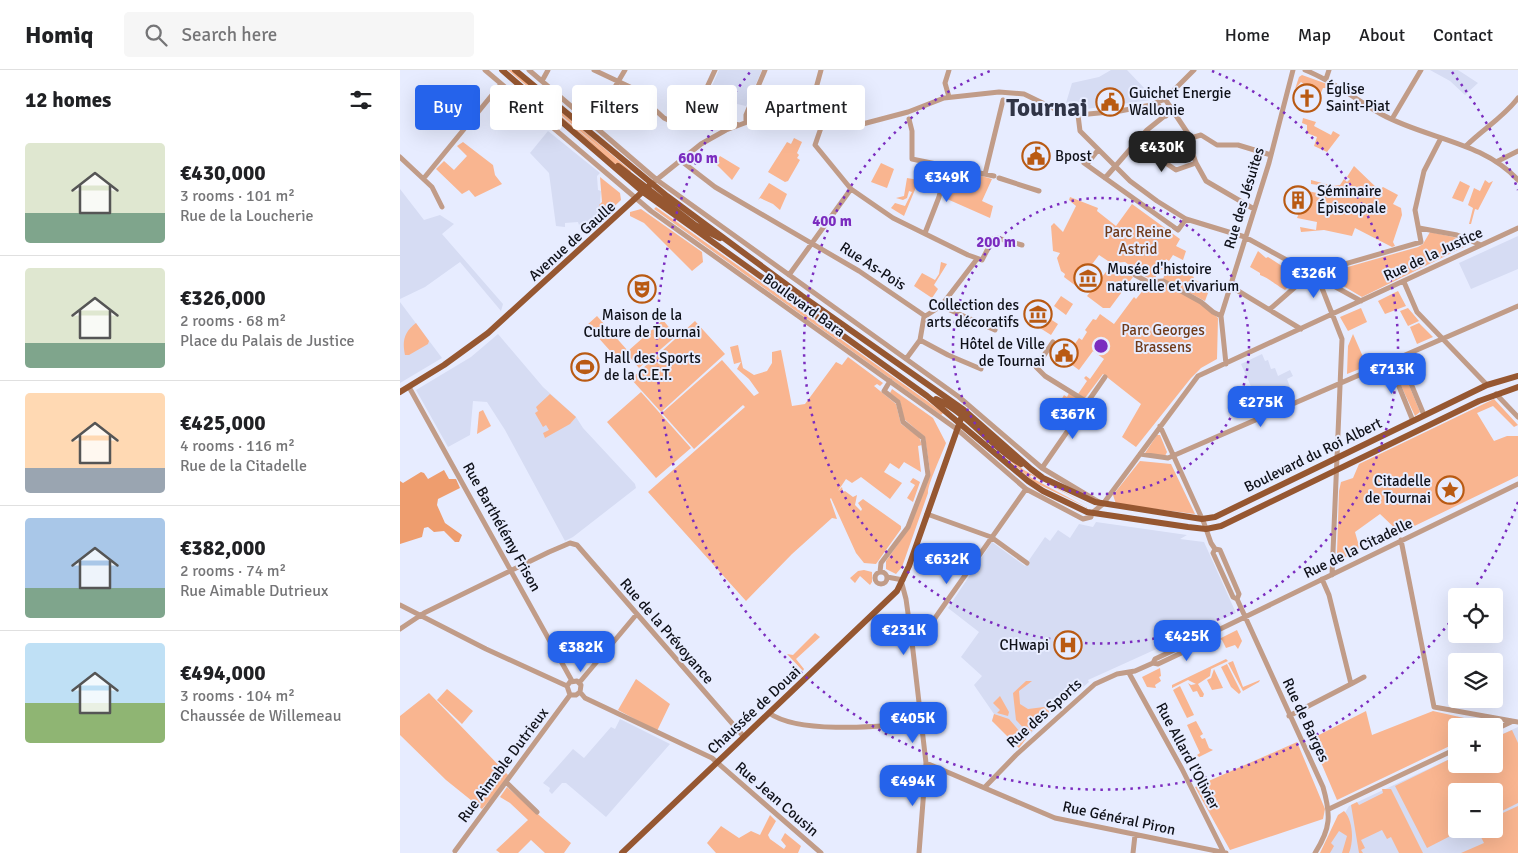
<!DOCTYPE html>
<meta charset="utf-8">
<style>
:root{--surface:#fff;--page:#f6f6f6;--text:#202124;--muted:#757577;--line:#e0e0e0;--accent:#2563eb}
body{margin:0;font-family:Signika,sans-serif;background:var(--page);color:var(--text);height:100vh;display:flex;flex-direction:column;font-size:19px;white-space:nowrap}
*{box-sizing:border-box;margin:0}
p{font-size:16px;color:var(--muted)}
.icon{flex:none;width:28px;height:28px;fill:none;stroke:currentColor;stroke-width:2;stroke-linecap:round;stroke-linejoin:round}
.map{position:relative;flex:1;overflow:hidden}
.drawer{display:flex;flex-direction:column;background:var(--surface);width:400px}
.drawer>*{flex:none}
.banner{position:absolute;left:15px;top:15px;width:475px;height:45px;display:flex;gap:10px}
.fabs{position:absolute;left:1048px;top:518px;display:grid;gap:10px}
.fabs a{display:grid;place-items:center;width:55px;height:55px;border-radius:5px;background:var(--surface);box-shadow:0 5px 20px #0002;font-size:25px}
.price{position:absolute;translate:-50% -42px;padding:0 11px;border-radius:10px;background:var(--accent);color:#fff;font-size:16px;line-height:32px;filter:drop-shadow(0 1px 2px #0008)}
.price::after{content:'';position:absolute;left:50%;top:30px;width:15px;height:11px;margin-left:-8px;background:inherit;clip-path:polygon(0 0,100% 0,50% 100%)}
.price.current{background:#222;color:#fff}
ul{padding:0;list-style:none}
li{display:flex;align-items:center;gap:15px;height:125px;padding:0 25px}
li+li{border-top:1px solid var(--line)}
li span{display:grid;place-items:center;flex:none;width:140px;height:100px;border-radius:5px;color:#555}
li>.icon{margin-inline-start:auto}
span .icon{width:60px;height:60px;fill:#fffc;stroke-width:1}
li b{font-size:21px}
h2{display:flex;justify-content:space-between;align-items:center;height:60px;padding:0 25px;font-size:21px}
.pill{padding:0 18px;border-radius:5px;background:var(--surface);box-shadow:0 5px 20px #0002;font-size:18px;line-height:45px}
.pill.current{background:var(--accent);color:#fff}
header{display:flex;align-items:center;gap:30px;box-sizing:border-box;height:70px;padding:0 25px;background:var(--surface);border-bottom:1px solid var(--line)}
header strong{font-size:24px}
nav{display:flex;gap:28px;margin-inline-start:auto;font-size:18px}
.search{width:350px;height:45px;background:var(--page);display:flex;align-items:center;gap:12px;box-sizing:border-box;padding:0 18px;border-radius:5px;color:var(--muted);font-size:19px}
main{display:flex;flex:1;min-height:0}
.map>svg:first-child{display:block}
.built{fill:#d6dcf3;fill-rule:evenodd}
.green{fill:#f9b590}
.forest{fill:#ee9d6e}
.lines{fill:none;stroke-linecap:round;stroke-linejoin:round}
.minor{stroke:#c19c88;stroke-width:5}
.major{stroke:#965731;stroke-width:6}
.ring{fill:none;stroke:#7b2cbf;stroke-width:2.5;stroke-dasharray:2.5 5}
.labels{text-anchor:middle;stroke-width:4;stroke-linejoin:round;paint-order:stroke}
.poi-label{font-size:15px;fill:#0f1119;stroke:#e7ecff;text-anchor:start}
.street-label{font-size:15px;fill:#0f1119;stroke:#e7ecff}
.park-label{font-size:15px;fill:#703b1a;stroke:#e7ecff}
.town-label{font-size:25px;font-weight:bold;fill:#303446;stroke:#e7ecff}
.centre{fill:#7b2cbf;stroke:#e7ecff;stroke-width:2.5}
.ring-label{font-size:15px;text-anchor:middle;font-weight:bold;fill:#7b2cbf;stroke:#e7ecff;stroke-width:4;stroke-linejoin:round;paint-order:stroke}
</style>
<header>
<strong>Homiq</strong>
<div class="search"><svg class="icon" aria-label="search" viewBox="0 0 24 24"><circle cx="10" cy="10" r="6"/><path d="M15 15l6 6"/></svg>Search here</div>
<nav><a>Home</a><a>Map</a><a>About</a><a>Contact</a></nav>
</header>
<main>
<section class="drawer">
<h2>12 homes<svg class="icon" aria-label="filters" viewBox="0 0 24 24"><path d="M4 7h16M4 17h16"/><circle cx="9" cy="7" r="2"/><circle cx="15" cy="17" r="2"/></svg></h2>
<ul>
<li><span style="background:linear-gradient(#dfe7d0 70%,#7fa58c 0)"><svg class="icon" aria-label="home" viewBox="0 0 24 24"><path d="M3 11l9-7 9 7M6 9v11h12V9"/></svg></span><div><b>€430,000</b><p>3 rooms · 101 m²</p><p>Rue de la Loucherie</p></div></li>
<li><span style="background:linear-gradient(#dfe7d0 75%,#7fa58c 0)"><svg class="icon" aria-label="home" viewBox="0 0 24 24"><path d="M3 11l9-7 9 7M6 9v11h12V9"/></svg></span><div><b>€326,000</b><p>2 rooms · 68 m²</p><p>Place du Palais de Justice</p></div></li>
<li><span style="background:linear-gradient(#ffd9b3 75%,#9aa5b1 0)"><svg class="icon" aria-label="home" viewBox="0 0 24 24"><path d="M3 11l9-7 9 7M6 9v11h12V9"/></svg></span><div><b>€425,000</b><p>4 rooms · 116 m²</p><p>Rue de la Citadelle</p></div></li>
<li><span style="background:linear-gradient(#a9c7e8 70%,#7fa58c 0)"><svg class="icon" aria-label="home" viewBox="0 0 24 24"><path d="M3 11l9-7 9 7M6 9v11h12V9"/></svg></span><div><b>€382,000</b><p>2 rooms · 74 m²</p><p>Rue Aimable Dutrieux</p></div></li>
<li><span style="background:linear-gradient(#bfe0f5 60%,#8fb573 0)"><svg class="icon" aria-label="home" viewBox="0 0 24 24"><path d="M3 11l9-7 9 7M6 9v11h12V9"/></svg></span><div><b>€494,000</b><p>3 rooms · 104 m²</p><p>Chaussée de Willemeau</p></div></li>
</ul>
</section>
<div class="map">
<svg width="1118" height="783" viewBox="0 0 1118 783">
<rect width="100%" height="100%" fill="#e7ecff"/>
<path class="built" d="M319,0H362L346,36L337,34V31L306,29Z
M711,0H727L747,21L751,30L679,40L666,33L672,13L699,7Z
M1030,0H1058L1078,13L1065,25L1050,11Z
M148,61L200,103L197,106L198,120L201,121L199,147L201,150L190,159L184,151L179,155L178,152L165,153V157L156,156L149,103L130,83Z
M0,119L24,150L40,145L54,154L42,164L103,234L101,241L60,192L25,217L0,229Z
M1118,166V199L1071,219L1059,193Z
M0,232L42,288L0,313Z
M98,264L143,317L176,347L183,358L235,414L236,418L173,467L165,471L105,360L87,332L73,331L70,365L48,377L16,320L71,287Z
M862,284L865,291L868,290L871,299L875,298L878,306L890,300L893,306L887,309L894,327L862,341L841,294Z
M696,452L787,465L780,469L804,472L836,543L688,610L689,612L650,645L625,669L592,651L594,644L574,615L582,606L561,587L579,562L548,538L592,472L625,496L645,467L650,471L658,460L670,468L679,454L693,457Z
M220,649L270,674L206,747L166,713H162L152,724L149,721L150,718L143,713L173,679L184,688L211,657L215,659Z
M1118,657V783H921L949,736L1056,686V694H1094V668ZM1056,721H1094V759H1056Z"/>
<path class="green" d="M105,0L208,85L108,0H112L231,101L230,103L204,87Z
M902,5L927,14L926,18H923L920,25L914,23L915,17L911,16L909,22L904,20L905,15L901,12L895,19L899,7Z
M903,48L916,52L914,56L931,65L933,61L940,65L927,82L914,76L917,67L907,63V55L902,53Z
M394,68L402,72L397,83L399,85L397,88L400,90L388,111L385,112L368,102L387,72L391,74Z
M63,72L93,95L95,105L102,114L75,127L69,120L62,124L36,99L44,91L54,100L67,86L57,76Z
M320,86L340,98L332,110L315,93Z
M481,93L494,99L487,118L471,112Z
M954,96L979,120L983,117L998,125L993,134L1001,138L1002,145L993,172L995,176L992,177L955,158L952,166L924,160L901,162L900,157L916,160L917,152L897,148L902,135L906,137L907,133L904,132L908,121L930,126L933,117L911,114V110L933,116L940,115L944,109L947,112L950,109L947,107Z
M568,102L592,109L582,131L593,136L590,148L547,129V124L543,122L544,111L564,117Z
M200,107L220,123L221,130L203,147L199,135L202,132Z
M507,108L519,110L504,146L491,138L495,133L505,136L512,122L509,121L507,128L503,130L496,128L504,126Z
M1085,110L1089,113L1093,111L1078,140L1075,139L1071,154H1069L1073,138L1068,135L1074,118L1080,121Z
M1060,111L1070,116L1063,132L1052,128Z
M369,113L387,124L380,140L373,134L360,128L358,130Z
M670,127L698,138L697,141L716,156L732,134L780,169L776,176L786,181L783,190L773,185L769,191L766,189L764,193L794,207L793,209L799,212L797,216L808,223L805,231L763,209L766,201L760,199L754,210L744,206L725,192L711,193L699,185L684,205L682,204L676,216L664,207L665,204L661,201L657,188L660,183L653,181L651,156L654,153L663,162L676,136L669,130Z
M256,137L527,331L543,343L541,345L254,139Z
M241,139L302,182L303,192L292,201L244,153L230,146V142Z
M1030,162L1067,170L1072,173L962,227L923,204L1018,177L1023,174Z
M858,181L866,188L868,187L899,207L885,220C873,213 870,209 860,205V203L850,197Z
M541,192L547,194L534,215L538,219L532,228L514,216L522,203L535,210L539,204Z
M716,195L733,207L710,238H703L687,226L709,198Z
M758,211L798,231L818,248L817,289L801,298L791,308L736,377L722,367L741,334L703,304L685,328L678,324L687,311L684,308L686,306L690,309L704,289L693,281L679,300L664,289L679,268L682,270L687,262L685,260L693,249L696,250L700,244L714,254L734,227L736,229L749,213Z
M998,221L1006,236L985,244L978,231Z
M661,226L673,234L666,245L654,236Z
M961,238L967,252L948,261L940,247Z
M1008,238L1019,251L1008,256L1000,241Z
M197,246L228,281L263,250L276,266L239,298L229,286L221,293L187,255Z
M647,247L658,254L651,265L640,258Z
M295,251L325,284L261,342L231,309Z
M16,253L29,271L28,274L9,285H5C2,271 4,262 16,253Z
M1019,253L1033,267L1017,274L1010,257Z
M953,264L967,296L947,304L948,276Z
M338,275L343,298L354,305L367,301L372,293V282L381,280L392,336L405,334L436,292L442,295L448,287L483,313L480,316L477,314L474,316L496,334L501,354L519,367L522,375L518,376L521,402L504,392L499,399L490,393L484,402L502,413L490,429L461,407L452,413L446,409L438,421L442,417L443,422L445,421L453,427L457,425L455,435L461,441L462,439L458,433L463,429L501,456V459L476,494L464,493L456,483L431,428L430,429L437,449L432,448L392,484L346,531L248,422L345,337L343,335L294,379L262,343L322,290L354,326L359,323L349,309L337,299L341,292L334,294L330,277Z
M1000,293L1020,342L1015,346L993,298V295Z
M492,319L533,348L546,373C542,384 527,416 528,423L502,497L496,504L486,499V491L508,460L530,401L525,367L504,349L500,331L490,323Z
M241,322L291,378L256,408L207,352Z
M669,323L682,332L672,347L657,337L664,325L667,327Z
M150,324L176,347L170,354L145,368L143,363L149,360L146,355L143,357L135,343L138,341L136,337Z
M1094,329L1118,355L1114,357L1093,336L1077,343L1094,371L1107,366H1118V406L1000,463L980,444L955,462L959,476L957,483L945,487L937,483L939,421L941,412L953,408L959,394Z
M83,340L91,356L77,364L79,342Z
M572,358L624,400L690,436L631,405L630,407L688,438L634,412Z
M757,365H760L767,382L765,386L745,383Z
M740,391L771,394L795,444L716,434L713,425Z
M513,408L520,412L513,432L507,428L515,415L510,412Z
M464,500L472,502V512L470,515L460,506L455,513L450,508L458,501Z
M837,560L842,571L838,579L835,575L826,578L822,570L819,569Z
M415,563L420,567L396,589L404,599L403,601L387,584L393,585Z
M826,589L828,591L811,599L810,606L798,614L804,624L803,627H800L797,621L793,622L788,613L791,615L796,614L788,610L772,618V615Z
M833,591L843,617L860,610L859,612L843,621L828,593Z
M827,594L841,622L839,624L831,617L821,597Z
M760,598L761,606L759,607L761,611L755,615L756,618L747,617L742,607Z
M814,599L823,618L812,620L807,610L811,608Z
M236,609L270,634L257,661L218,640Z
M626,611H632L619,621L620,634L628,639L644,637L650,642L629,664L616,650L613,623Z
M780,616L794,645L787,648L773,620Z
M47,619L73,641L62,654L37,630Z
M29,623L110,707L82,739L46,710L0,665V646Z
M600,626L609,642L608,646L597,643L600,640L593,633Z
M966,641L972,665L1033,641L1082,652L1083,656H1056V673L937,730L911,669Z
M594,644L609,649L626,669L619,678L592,651Z
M796,651L803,664L800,666L802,669L805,668L809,678L813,680L799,687L797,685L800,683L787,655Z
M1112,660L1118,673V733L1094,745V721H1056V759H1064L1027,778L995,716L1056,686V694H1094V668Z
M897,672L925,739L923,749L830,780L795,717Z
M107,717L171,773L164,783H145L131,770L118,783H100L96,780L128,750L110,733L100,727Z
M982,719H991L1023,783H999L991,767L987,769L982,760L961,770L965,778L961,780L963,783H959L951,735L957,732L959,735L983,723Z
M1118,736V783H1061L1084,773L1077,759H1094V747Z
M944,741C953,750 954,771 949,783H942L947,766L939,761L931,773L934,776L930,783H920L938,745Z
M370,745L376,751L368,765L370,769L384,779L386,776L381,770L385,763L401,776L398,783H316L307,773L321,756L339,768L351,761L360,765Z"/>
<path class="forest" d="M44,400L49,409H56L60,418L38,429L37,435L45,453L62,465L59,472H55L44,461L34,462L28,457L24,458L22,467L0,474V411L3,413L21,402L24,403L28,409Z"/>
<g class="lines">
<path class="minor" d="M85,0L251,141L558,360L626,419L683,449L691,447L692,443L703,434L798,306L1118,158
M129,0L257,110L559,327L642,398L702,434
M194,0L230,17L264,48L283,57L290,54L315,0
M549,0L545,13L549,27
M905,0C933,11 955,29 981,44C1026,69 1082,71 1118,110
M926,9L929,0
M142,11L148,0
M765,29L791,68
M757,33L766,46
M294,44L339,55
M678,45L680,61L730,111L757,131L786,149L845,167L961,231
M509,49L512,61V89L594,106
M992,49L1021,0
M407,51L421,0
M346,52V45L365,0
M423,52L415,75L451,119L464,128L493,148L568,185L582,190L593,169L597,168L622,175
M193,54L225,0
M791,68L790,76L796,93L806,111L854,139
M791,68L801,65L817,75H838L871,85
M738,71L751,83L776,100L796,93
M1066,76C1083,59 1104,47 1118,28
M0,87L32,117L42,137
M280,90L315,117L459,201L525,246
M1096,92L1118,81
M684,93L778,160L786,149
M687,94L698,80
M585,104L603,30
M24,108L101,14
M599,108L639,121
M705,108L747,60L772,40
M255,111L301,74L326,60L350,51L394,50L455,56L508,42L544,28L599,22L624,24L659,41L678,45L720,41L751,35L765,29L794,0
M1019,158L1057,165L1081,175
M525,163L539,127L546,96
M389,205L451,119
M735,205L748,212L763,211L801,232L813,242L821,246
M918,208L942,269L932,505
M1004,212L1017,242L1087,315
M830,216L901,259
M541,236L595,260
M870,239L910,204L1021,172L1015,140L1024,101L1041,68
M520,270L548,285L581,299
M653,272L636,297L645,306L687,332
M1000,287L1024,345
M506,289L520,270L524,247L541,236L577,189
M989,292L1013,351
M826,294L821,246L869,93L893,0
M9,317L172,611
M1096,324L1118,347
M760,356L804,453L811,473L815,479L820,480L839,524L837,529
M740,384L768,388L1118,236
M642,398L705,307
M527,444L591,467L627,493
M1001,470L1034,637L1118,652
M815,479L813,483L833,527L837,529L923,717C931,745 931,758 915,783
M480,502L481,493L508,457L528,405L523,368L503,352L498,332L484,321L490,311
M475 508a6 6 0 1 1 12 0a6 6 0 1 1-12 0Z
M487,507L503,510
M502,514L506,529L512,572L526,693L519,783
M0,535L86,579L167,616
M0,559L24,543L149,482L170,473L177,475L344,667
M512,572L523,565L626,419
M753,593L758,594L809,570L812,563L845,547L1118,414
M729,603L782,699L823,781
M179,613L236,545
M951,614L964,607
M167,616L170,612L177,611L181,615L180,622L185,628L312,688L421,783
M167,616L170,625H176L180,622
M369,643C400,665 483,656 520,653
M889,646L951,614L929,525L922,509
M1094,660L1111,652
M526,693L655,748L826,783
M106,712L137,742
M585,717L616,685L695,614L717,604L735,601L753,593L755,589L806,565L810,566
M929,739L1056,679
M55,781L170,625
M733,783L735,765"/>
<path class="major" d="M102,0L243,122L527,326L628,411L643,421L687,442L788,457L806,459L821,456L1079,331L1118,317
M115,0L267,126L402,226L564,340L631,399L643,408L695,432L802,449L815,447L1087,315L1118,306
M218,96L295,155L320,168
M0,322L44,295L88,263L251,114
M536,329C568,343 590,377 621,394
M222,783L497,521L509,496L564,340"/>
</g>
<g class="ring">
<circle cx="701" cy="276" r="148"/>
<path d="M812 1A297 297 0 1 1 590 1"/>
<path d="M1118 432A445 445 0 0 1 1070 525M1054 547A445 445 0 1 1 350 2M1052 2A445 445 0 0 1 1118 120"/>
</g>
<defs>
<g id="church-ring" transform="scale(1.4375)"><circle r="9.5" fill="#e7ecff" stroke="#b95a13" stroke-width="1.5"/><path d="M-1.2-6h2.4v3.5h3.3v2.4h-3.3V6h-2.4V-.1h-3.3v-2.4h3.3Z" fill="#b95a13"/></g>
<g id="civic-ring" transform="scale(1.4375)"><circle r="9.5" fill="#e7ecff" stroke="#b95a13" stroke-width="1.5"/><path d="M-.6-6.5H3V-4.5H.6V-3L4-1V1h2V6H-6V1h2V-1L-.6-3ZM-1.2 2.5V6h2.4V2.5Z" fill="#b95a13"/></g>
<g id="building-ring" transform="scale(1.4375)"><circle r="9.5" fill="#e7ecff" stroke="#b95a13" stroke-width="1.5"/><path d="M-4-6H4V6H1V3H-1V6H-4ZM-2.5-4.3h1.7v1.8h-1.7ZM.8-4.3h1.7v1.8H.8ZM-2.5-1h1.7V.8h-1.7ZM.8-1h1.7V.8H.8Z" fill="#b95a13"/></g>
<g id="museum-ring" transform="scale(1.4375)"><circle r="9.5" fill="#e7ecff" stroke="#b95a13" stroke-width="1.5"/><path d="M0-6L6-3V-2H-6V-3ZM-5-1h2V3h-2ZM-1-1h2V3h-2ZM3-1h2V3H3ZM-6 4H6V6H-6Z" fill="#b95a13"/></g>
<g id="theatre-ring" transform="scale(1.4375)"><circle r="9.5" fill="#e7ecff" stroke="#b95a13" stroke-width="1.5"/><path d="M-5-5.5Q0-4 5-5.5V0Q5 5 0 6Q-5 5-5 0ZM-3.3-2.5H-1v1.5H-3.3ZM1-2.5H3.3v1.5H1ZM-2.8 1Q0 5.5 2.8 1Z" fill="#b95a13"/></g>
<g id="stadium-ring" transform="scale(1.4375)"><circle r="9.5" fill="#e7ecff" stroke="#b95a13" stroke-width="1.5"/><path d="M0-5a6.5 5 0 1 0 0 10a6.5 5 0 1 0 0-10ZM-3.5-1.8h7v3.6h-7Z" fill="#b95a13"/></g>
<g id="sight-ring" transform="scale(1.4375)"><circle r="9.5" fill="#e7ecff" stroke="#b95a13" stroke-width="1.5"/><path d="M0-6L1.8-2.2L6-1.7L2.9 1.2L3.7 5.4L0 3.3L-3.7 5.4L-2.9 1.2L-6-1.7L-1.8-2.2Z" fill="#b95a13"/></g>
<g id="hospital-ring" transform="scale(1.4375)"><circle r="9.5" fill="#e7ecff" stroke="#b95a13" stroke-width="1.5"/><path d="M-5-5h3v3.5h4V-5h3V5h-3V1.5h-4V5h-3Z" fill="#b95a13"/></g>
</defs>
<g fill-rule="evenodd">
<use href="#church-ring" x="907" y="28"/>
<use href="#civic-ring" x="710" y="32"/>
<use href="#civic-ring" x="636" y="86"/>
<use href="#building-ring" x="898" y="130"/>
<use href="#museum-ring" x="688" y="208"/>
<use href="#theatre-ring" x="242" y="219"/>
<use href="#museum-ring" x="638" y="244"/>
<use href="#civic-ring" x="664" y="283"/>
<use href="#stadium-ring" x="185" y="297"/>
<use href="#sight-ring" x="1050" y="420"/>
<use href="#hospital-ring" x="668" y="575"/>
</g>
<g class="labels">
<g class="poi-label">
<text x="926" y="24">Église<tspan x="926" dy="17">Saint-Piat</tspan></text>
<text x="729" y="28">Guichet Energie<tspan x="729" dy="17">Wallonie</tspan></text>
<text x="655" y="91">Bpost</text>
<text x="917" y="126">Séminaire<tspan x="917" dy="17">Épiscopale</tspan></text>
<text x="707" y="204">Musée d'histoire<tspan x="707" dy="17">naturelle et vivarium</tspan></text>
<text x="619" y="240" text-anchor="end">Collection des<tspan x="619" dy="17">arts décoratifs</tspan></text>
<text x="242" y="250" text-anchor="middle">Maison de la<tspan x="242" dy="17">Culture de Tournai</tspan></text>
<text x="645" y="279" text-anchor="end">Hôtel de Ville<tspan x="645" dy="17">de Tournai</tspan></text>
<text x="204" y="293">Hall des Sports<tspan x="204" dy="17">de la C.E.T.</tspan></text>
<text x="1031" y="416" text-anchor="end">Citadelle<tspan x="1031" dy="17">de Tournai</tspan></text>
<text x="649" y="580" text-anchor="end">CHwapi</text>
</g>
<g class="street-label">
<text transform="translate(844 128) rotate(-73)" y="5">Rue des Jésuites</text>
<text transform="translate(172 171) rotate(-42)" y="5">Avenue de Gaulle</text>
<text transform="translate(1033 184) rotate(-25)" y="5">Rue de la Justice</text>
<text transform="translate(473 196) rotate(33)" y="5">Rue As-Pois</text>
<text transform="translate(404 235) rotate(36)" y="5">Boulevard Bara</text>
<text transform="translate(913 385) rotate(-26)" y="5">Boulevard du Roi Albert</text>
<text transform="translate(102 457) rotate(61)" y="5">Rue Barthélémy Frison</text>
<text transform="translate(958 478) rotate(-26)" y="5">Rue de la Citadelle</text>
<text transform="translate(267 561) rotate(49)" y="5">Rue de la Prévoyance</text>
<text transform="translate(354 640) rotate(-43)" y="5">Chaussée de Douai</text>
<text transform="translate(644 643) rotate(-42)" y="5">Rue des Sports</text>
<text transform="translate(906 650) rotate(65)" y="5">Rue de Barges</text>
<text transform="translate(788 686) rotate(62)" y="5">Rue Allard l'Olivier</text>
<text transform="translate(103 695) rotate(-53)" y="5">Rue Aimable Dutrieux</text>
<text transform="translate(377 729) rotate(41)" y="5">Rue Jean Cousin</text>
<text transform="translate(719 748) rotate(12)" y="5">Rue Général Piron</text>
</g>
<g class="park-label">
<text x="738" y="167">Parc Reine<tspan x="738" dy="17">Astrid</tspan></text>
<text x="763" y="265">Parc Georges<tspan x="763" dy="17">Brassens</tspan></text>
</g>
<g class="town-label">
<text x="647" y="46">Tournai</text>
</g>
</g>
<circle cx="701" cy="276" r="8" class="centre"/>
<g class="ring-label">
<text x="298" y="93">600 m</text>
<text x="432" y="156">400 m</text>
<text x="596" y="177">200 m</text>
</g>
</svg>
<div class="fabs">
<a><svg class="icon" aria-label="locate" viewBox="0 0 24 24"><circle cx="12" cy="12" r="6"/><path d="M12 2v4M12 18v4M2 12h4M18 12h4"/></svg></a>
<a><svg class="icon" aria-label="layers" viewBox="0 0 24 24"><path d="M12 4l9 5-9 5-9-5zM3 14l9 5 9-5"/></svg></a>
<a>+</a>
<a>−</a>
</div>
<b class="price current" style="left:762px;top:103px">€430K</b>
<b class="price" style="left:547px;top:133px">€349K</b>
<b class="price" style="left:914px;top:229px">€326K</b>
<b class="price" style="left:992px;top:325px">€713K</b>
<b class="price" style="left:861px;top:358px">€275K</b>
<b class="price" style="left:673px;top:370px">€367K</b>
<b class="price" style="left:547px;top:515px">€632K</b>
<b class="price" style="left:504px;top:586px">€231K</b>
<b class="price" style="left:787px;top:592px">€425K</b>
<b class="price" style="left:181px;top:603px">€382K</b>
<b class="price" style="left:513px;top:674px">€405K</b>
<b class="price" style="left:513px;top:737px">€494K</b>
<div class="banner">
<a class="pill current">Buy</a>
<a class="pill">Rent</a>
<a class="pill">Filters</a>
<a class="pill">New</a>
<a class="pill">Apartment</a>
</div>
</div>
</main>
